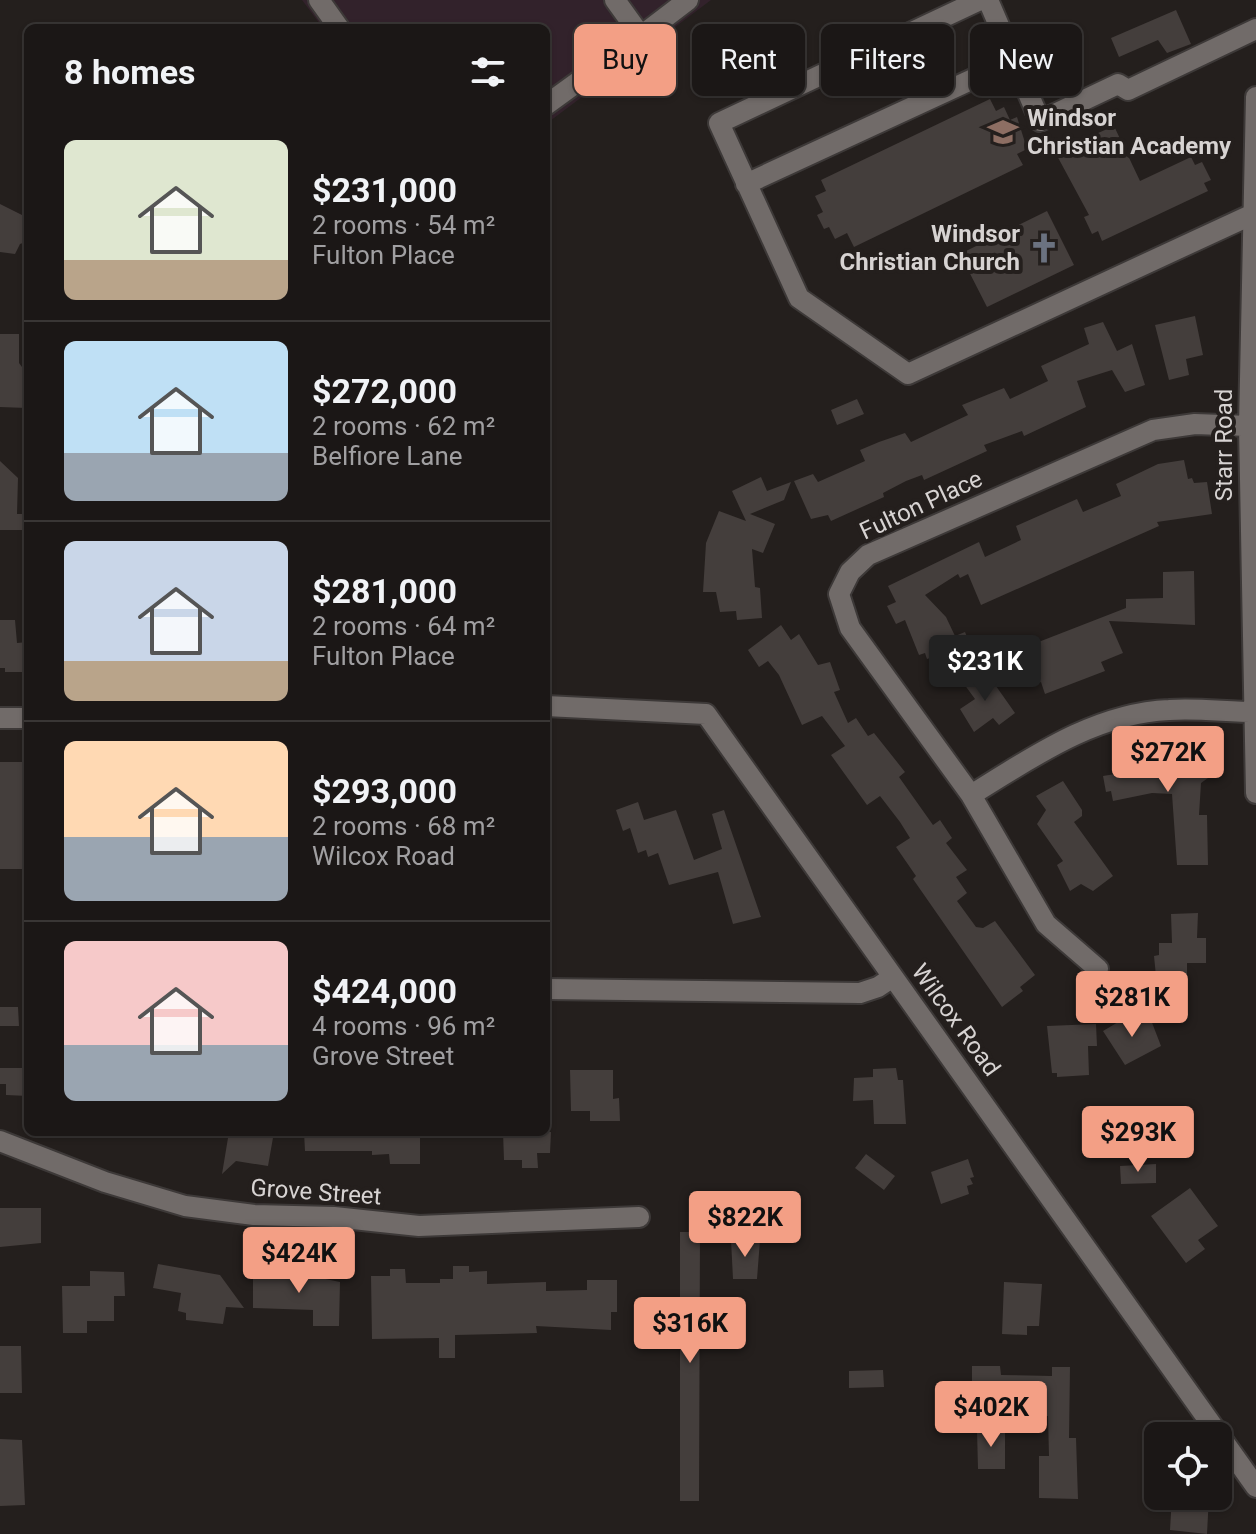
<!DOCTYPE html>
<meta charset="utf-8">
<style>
:root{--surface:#1b1716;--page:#24201f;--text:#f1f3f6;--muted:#a09fa1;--line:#393635;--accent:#f39f85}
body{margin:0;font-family:Roboto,sans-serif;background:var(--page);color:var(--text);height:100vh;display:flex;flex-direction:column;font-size:30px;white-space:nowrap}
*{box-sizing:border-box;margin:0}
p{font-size:26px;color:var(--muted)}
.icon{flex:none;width:44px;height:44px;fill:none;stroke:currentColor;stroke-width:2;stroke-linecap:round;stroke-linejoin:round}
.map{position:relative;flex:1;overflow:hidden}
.panel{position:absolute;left:24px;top:24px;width:526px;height:1112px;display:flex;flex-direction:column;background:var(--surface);border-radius:12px;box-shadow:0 2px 6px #0004,0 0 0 2px var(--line)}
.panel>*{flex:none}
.guide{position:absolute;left:574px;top:24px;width:562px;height:72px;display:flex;gap:16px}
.fabs{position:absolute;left:1144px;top:1422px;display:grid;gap:16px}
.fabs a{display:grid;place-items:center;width:88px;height:88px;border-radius:12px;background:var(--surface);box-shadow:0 2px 6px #0004,0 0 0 2px var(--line);font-size:40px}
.price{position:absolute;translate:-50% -68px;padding:0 18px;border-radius:8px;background:var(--accent);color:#111;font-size:26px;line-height:52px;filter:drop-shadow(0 2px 4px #0008)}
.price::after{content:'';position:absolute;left:50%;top:48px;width:24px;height:18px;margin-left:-12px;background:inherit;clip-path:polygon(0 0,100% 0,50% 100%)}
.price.current{background:#222;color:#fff}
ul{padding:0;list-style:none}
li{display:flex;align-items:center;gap:24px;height:200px;padding:0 40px}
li+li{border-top:2px solid var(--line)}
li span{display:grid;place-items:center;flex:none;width:224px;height:160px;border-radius:12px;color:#555}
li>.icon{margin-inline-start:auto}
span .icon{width:96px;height:96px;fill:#fffc;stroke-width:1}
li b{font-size:34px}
h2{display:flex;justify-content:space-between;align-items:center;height:96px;padding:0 40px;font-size:34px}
.pill{padding:0 28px;border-radius:12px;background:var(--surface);box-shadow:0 2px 6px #0004,0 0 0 2px var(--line);font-size:28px;line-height:72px}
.pill.current{background:var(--accent);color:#111}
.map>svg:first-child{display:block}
.industrial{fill:#32222b}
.building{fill:#443e3c}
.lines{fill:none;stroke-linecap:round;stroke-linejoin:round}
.minor-casing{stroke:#3d3938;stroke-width:24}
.minor{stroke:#716b69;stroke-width:20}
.labels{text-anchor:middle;stroke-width:8;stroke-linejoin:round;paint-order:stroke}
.poi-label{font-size:24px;font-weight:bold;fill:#d7d3d2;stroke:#241f1d;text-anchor:start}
.street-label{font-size:24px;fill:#d7d3d2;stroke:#241f1d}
</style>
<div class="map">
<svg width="1256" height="1534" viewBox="0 0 1256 1534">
<rect width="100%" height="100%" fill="#241f1d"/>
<path class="industrial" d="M302,0H711L546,124V28H323Z"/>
<path class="building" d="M1176,10L1191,44L1167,53L1158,40L1119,57L1111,38Z
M990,99L996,111L1004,107L1010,120L1017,117L1027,149L1017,154L1023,165L854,247L847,233L835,239L829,227L824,229L817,215L823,212L815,196L826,191L821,180Z
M1114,126L1140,181L1191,157L1195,165L1202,162L1211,180L1204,183L1208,191L1102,241L1098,231L1092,234L1084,217L1089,215L1055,152Z
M0,204L28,218V241L20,244L15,254L0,252Z
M1047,211L1074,265L987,307L960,254Z
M1195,316L1203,355L1186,359L1189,375L1169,380L1155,325Z
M1103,322L1117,351L1132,344L1145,385L1125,392L1112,370L1077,381L1086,407L1024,436L1022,431L984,445L987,451L924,480L922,475L906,481L883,493L884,497L831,521L828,515L811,519L794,481L813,474L818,482L865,461L860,450L879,442L905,433L911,442L968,415L962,405L1004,388L1010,399L1048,381L1041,366L1089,344L1084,328Z
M0,334H19V363L25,371L27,408L0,407Z
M857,399L864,414L837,425L831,410Z
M1184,460L1188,479L1192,478L1194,483L1207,482L1212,514L1157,522L1159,526L981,605L968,574L960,578L958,574L925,595L946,617L955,636L965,632L973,651L952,660L948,652L927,659L925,653L919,655L905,620L896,624L887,606L896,602L888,586L979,542L985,557L1021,540L1016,526L1077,499L1083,512L1121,496L1116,484L1158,464Z
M0,461L18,478L17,514H28V530H0Z
M761,477L767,491L791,482L784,500L750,514L775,524L763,553L752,549L755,587L760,588L762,618L737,620L736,611L720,612L716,592H703L706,543L719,511L746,521L732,491Z
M1194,571L1195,625L1109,621L1123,653L1101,662L1105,671L1045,694L1041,682L1025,687L1013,652L1126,608V599L1163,598V572Z
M0,620H15L17,643L28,642V666H24V672H5V668H0Z
M781,625L791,640L799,634L818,665L830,662L840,690L834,692L848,723L856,718L868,736L874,733L905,772L899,777L933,825L940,820L952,838L946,843L967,870L956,877L967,893L957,901L976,927L983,928L995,921L1035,975L1020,987L1023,991L1002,1007L913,879L916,876L896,847L910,838L900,822L880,796L867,805L831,755L845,746L822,716L802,725L779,675L768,661L759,667L748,650Z
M984,669L1015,713L999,725L993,718L974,732L960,709L975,699L964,684Z
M1165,748H1192L1191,761L1208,778L1201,783L1199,815H1207L1208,865H1177L1172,794L1152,793L1113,801L1111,791L1106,792L1103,776L1115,774L1116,757Z
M0,762H27L28,869H0Z
M1063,781L1082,810V816L1074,822L1113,876L1093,891L1081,884L1070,891L1057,865L1063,861L1037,824L1046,810L1036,796Z
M638,802L644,820L676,810L694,860L722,849L712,814L724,810L761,917L733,924L718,872L669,885L658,853L648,857L646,850L638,853L630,828L623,831L616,810Z
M1198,913L1197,938H1206V963H1187V995L1158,996L1154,956L1159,955V943H1172L1171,914Z
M0,1007H18L19,1026H0Z
M1130,1015L1136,1025L1151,1020L1161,1046L1125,1065L1103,1031Z
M1096,1024L1097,1046H1088L1089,1075L1057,1077V1073H1052L1047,1026Z
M0,1068H28V1096L6,1095V1084H0Z
M896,1068L898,1080H903L906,1124H874L873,1100L853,1101L854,1078L873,1077V1069Z
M570,1070H613V1099L619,1098L620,1121H590V1111H571Z
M1167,1107H1187L1188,1147H1158L1157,1118H1167Z
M229,1132H274L268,1166L236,1161L222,1174Z
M304,1132H420V1164H390L389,1154L372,1155V1151H305Z
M503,1132H551L550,1153H537L538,1168H522V1160H504Z
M866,1154L895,1176L884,1190L855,1168Z
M968,1159L974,1177L970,1178L973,1184L967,1186L969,1194L941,1204L931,1172Z
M1156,1164V1183L1121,1184L1120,1166Z
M1190,1188L1218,1226L1198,1240L1205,1249L1186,1263L1151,1216Z
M720,1192L741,1195L737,1221L716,1218Z
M0,1208H41V1243L0,1247Z
M680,1232H700L699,1501H680Z
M731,1240H760L757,1279H733Z
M158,1264L220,1275L244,1308L226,1307L223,1324L186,1320V1313L178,1311L181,1293L153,1288Z
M453,1266H469V1272L487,1271V1284L546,1282V1291L587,1290V1280H617V1312H611V1330L536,1326L537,1333L455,1335V1358H439V1338L372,1339L371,1276H390V1269H405L406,1283H440V1279H453Z
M90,1271L124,1272L125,1296H114V1321H87V1333H63L62,1286H90Z
M292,1272L340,1282L339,1326H313V1310L253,1308V1273Z
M1004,1282L1042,1284L1039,1326H1027V1335L1002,1334Z
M0,1346H21L22,1393H0Z
M972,1366H1000L1001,1375L1052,1376V1367H1070L1069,1438H1076L1078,1499L1039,1498V1456H1049L1048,1416H993V1385H972Z
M883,1370L884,1387L849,1388V1371Z
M1005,1429V1469H978L977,1430Z
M0,1439L22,1440L25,1505L0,1506Z
M1172,1496H1209L1207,1534L1170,1530Z"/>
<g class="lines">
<g class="minor-casing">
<path id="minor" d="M319,0L339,28
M980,0L719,123L799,298L908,374L1253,214
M988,0L1040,121L1118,84L1128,90L1256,29
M641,36L688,0
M1256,97L1249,426L1256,793
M546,105L641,36L615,0
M746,184L1014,60
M546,706L706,714L1256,1487
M0,718H28
M971,795C1031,758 1095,713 1169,710C1198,708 1227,712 1256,712
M1098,969L1046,924L971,795L850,628L839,594L850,572L868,555L1153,430L1195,424L1249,426
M546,989L860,993L878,987L893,977
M0,1141L105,1182L185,1206L254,1215L334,1217L419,1226L639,1217"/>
</g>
<use href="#minor" class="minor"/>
</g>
<defs>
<g id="school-bare" transform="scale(2.4)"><path d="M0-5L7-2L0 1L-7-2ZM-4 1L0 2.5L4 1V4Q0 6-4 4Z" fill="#8d6e63" stroke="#241f1d" stroke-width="2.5" paint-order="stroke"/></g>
<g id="church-bare" transform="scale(2.4)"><path d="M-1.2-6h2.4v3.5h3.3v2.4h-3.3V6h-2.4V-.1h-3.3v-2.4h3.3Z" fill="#6b7280" stroke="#241f1d" stroke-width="2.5" paint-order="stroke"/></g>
</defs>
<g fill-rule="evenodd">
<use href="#school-bare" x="1003" y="132"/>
<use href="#church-bare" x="1044" y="248"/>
</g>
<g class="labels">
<g class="poi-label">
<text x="1027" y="126">Windsor<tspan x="1027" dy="28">Christian Academy</tspan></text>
<text x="1020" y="242" text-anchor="end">Windsor<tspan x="1020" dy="28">Christian Church</tspan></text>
</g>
<g class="street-label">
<text transform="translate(1224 445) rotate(-90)" y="8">Starr Road</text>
<text transform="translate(921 505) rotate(-25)" y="8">Fulton Place</text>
<text transform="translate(956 1020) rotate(54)" y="8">Wilcox Road</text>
<text transform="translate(316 1192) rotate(4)" y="8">Grove Street</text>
</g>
</g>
</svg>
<div class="fabs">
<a><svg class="icon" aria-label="locate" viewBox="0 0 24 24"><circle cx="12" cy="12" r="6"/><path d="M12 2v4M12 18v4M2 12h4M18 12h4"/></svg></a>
</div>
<b class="price current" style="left:985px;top:703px">$231K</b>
<b class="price" style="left:1168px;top:794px">$272K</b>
<b class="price" style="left:1132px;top:1039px">$281K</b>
<b class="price" style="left:1138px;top:1174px">$293K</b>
<b class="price" style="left:745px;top:1259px">$822K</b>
<b class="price" style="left:299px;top:1295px">$424K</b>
<b class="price" style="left:690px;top:1365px">$316K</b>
<b class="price" style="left:991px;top:1449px">$402K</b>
<div class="guide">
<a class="pill current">Buy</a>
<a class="pill">Rent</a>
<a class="pill">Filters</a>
<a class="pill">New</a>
</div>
<section class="panel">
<h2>8 homes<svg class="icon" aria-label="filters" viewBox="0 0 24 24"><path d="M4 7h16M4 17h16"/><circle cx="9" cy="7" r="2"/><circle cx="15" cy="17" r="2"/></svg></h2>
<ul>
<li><span style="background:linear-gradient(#dfe7d0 75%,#b9a48a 0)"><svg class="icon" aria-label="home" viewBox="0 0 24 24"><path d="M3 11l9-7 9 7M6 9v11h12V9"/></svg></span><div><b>$231,000</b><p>2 rooms · 54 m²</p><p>Fulton Place</p></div></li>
<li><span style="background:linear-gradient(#bfe0f5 70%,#9aa5b1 0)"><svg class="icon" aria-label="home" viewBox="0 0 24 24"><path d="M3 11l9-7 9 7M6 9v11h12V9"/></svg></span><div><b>$272,000</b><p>2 rooms · 62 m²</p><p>Belfiore Lane</p></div></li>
<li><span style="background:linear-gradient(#c9d6e8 75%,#b9a48a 0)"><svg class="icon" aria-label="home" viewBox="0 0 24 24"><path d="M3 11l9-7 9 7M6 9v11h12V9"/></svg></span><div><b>$281,000</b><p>2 rooms · 64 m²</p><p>Fulton Place</p></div></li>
<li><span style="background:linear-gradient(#ffd9b3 60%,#9aa5b1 0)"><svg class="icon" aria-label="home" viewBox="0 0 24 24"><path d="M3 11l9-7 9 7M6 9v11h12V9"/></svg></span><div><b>$293,000</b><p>2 rooms · 68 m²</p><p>Wilcox Road</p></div></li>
<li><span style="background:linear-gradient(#f6c9c9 65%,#9aa5b1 0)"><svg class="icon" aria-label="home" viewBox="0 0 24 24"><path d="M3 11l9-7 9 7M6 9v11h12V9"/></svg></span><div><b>$424,000</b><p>4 rooms · 96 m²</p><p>Grove Street</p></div></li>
</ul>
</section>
</div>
